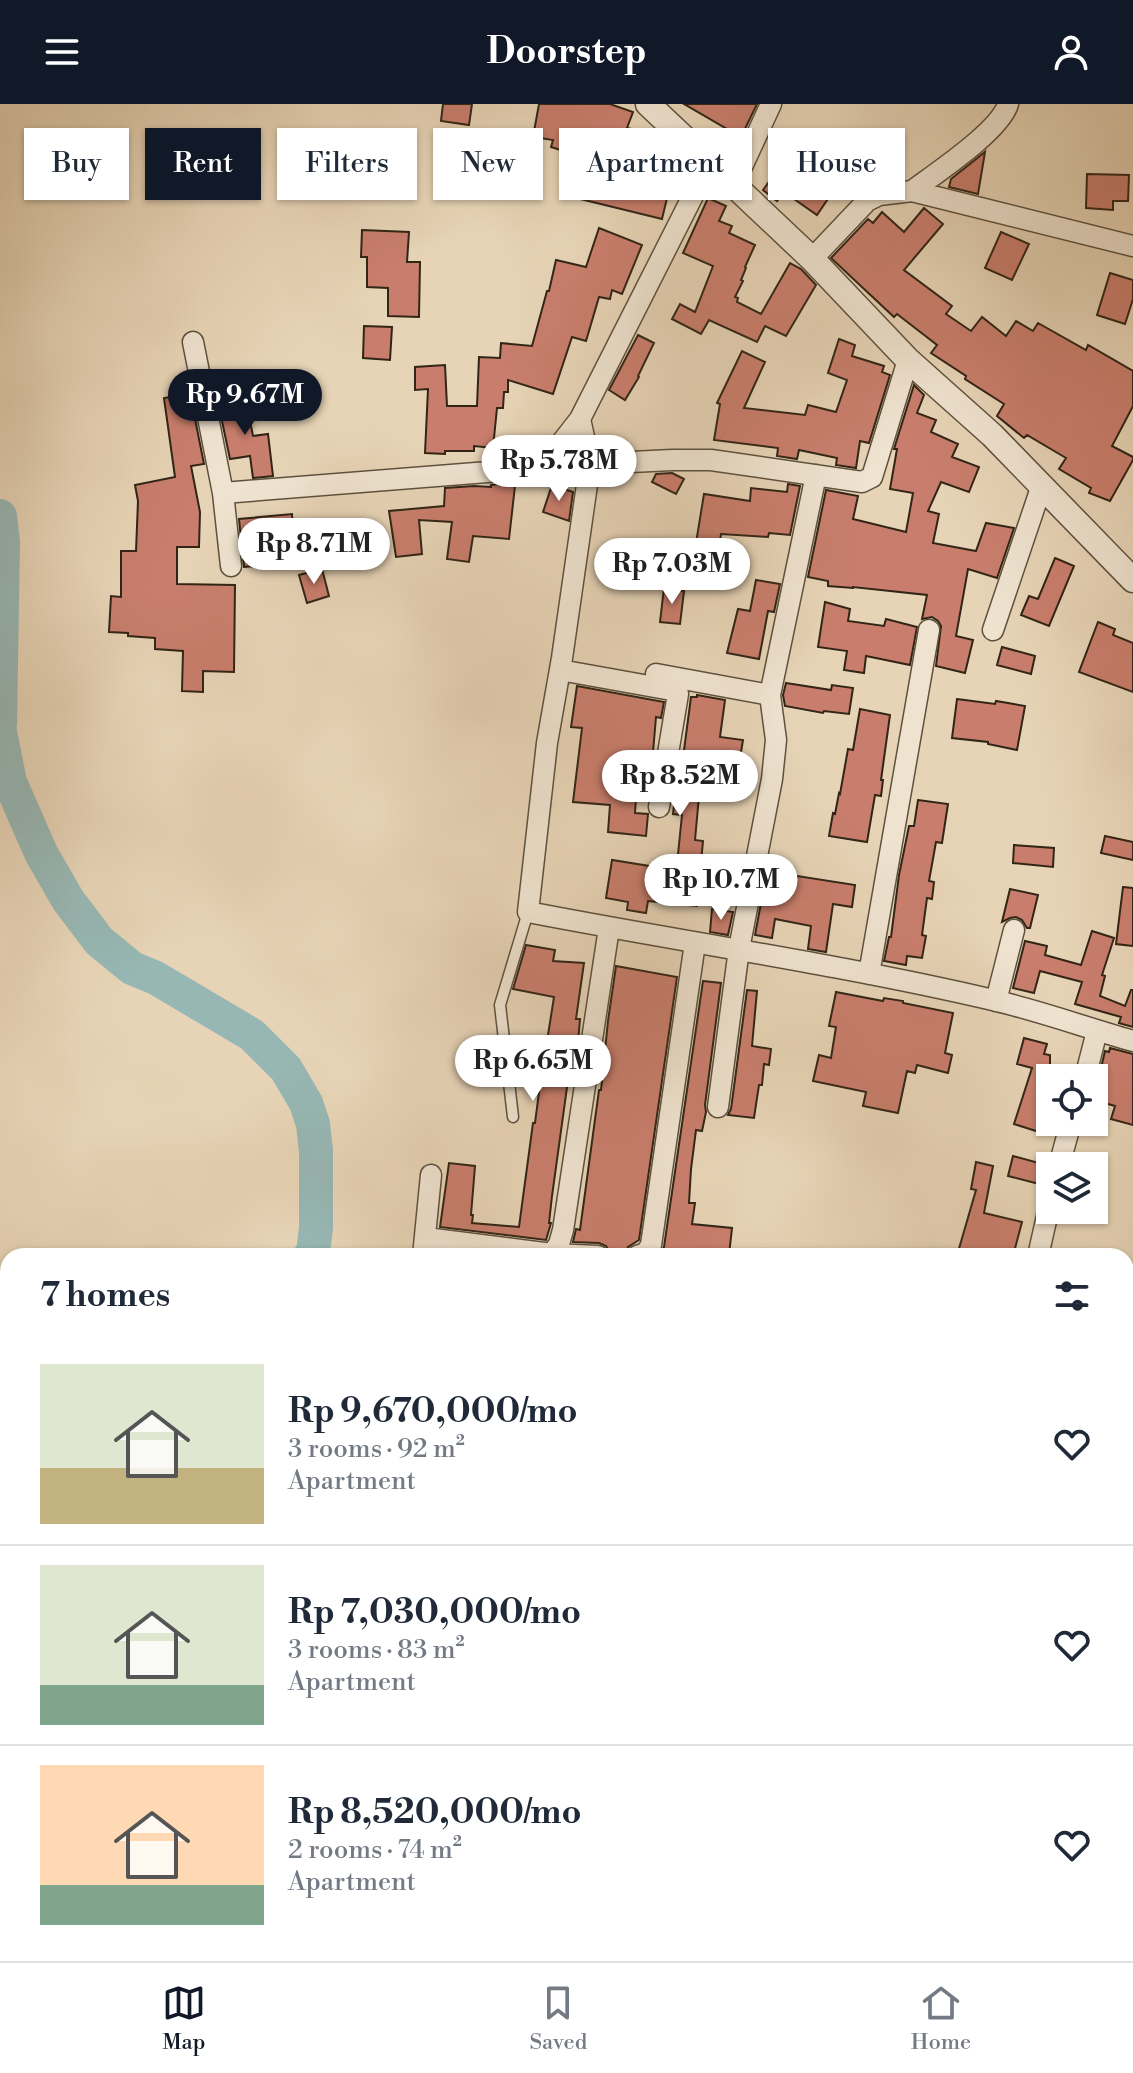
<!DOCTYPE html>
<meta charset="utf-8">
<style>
:root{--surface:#fff;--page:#f6f6f7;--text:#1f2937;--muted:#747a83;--line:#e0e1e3;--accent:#111827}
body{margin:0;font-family:"Libre Bodoni",serif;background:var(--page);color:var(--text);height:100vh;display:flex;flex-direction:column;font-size:30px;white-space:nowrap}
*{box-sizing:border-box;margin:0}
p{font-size:26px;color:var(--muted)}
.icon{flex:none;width:44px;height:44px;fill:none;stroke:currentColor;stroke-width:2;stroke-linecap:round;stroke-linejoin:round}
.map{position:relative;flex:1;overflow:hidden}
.panel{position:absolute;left:0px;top:1144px;width:1134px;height:714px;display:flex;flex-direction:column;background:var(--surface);border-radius:24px 24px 0 0;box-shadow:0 2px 6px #0004}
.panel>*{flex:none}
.hud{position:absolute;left:24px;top:24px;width:1086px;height:72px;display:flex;gap:16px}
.controls{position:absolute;left:1036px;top:960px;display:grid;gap:16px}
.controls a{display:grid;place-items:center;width:72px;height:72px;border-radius:0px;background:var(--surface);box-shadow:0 2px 6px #0004;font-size:40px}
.price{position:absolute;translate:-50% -68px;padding:0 18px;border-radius:28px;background:#fff;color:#222;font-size:26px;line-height:52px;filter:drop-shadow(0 2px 4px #0008)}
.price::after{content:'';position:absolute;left:50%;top:48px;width:24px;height:18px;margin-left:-12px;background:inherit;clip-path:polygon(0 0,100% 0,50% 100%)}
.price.on{background:var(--accent);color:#fff}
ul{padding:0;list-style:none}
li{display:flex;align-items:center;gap:24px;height:200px;padding:0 40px}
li+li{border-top:2px solid var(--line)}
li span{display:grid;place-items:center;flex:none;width:224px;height:160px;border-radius:0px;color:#555}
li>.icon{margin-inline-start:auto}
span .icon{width:96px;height:96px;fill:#fffc;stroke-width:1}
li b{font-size:34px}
h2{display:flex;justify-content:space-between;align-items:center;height:96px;padding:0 40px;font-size:34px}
.tag{padding:0 28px;border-radius:0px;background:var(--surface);box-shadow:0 2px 6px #0004;font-size:28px;line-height:72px}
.tag.on{background:var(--accent);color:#fff}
header{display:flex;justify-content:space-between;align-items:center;height:104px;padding:0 40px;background:var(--accent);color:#fff;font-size:36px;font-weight:700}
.dock{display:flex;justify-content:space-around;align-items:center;height:112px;border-top:2px solid var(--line);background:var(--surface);font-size:22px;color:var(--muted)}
.dock a{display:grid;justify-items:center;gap:4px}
.dock .on{color:var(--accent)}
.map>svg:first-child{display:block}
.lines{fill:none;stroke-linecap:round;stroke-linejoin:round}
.river{stroke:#97b7b4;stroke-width:34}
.building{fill:#c97e6d;stroke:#312516;stroke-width:2}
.service-casing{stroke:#5e513e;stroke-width:13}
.minor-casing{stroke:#5e513e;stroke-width:23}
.tertiary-casing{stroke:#5e513e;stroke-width:27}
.service{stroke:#efe3d0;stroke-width:10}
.minor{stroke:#efe3d0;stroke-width:20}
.tertiary{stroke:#efe3d0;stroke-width:24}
</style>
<header><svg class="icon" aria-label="menu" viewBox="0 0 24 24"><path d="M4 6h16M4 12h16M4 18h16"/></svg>Doorstep<svg class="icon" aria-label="person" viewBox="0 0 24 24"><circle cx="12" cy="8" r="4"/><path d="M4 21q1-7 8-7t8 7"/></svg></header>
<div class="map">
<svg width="1133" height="1857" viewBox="0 0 1133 1857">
<rect width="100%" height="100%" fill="#e7d4b6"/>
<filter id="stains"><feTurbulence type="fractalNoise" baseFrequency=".0025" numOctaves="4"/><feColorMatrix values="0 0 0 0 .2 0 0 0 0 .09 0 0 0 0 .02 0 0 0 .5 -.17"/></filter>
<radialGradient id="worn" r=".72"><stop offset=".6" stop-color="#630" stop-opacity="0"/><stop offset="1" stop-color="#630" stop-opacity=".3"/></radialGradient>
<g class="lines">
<path class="river" d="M0,412L3,438L0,620
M0,628L10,678L41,749L68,796L99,837L132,864L156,874L252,931L286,965L306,999L313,1020L316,1047V1124L313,1148L310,1152
M0,1791L8,1777
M889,1850L902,1857"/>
</g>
<path class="building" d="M443,0H472L469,21L441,17Z
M539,0H610L633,8L627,24L654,30L650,54L682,64L673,92L668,90L662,115L568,92L577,51L551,43L553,36L533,33Z
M684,0H757L741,33Z
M985,48L978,90L949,83L951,75Z
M811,52L842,74L817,111L784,88L777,97L763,86L781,61L797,73Z
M1087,70L1129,71L1128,97H1113V106L1086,104Z
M708,94L726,102L719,117L732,122L729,129L755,141L745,163L746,164L741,176L743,177L735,193L738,194L737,198L761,210L790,159L801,165L816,181L786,232L765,222L757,238L709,216L701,230L672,215L680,200L695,208L713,162L683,149Z
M924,104L943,120L904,166L952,202L946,210L971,227L982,213L1006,232L1016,217L1033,227L1038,219L1086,246L1088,241L1133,267V302L1112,342L1133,353V356L1110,397L1089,389L1091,384L1059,365L1066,354L1027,331L1024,334L997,312L1004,300L965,275L966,272L931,249L937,241L897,210L894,213L831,154L868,115L873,119L882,108L904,128Z
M599,124L642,141L622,190L612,186L610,195L599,193L586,237L572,233L553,290L508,276V288H504L503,304H497L493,344L474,342V347H445V350L425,349L428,285L415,286V263L445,261L447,302H477L479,253L500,254L501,239L532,242L547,187H549L556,156L586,163Z
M362,126L409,128L407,158H420L419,213L388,212V184L367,183V153H361Z
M1001,128L1029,140L1012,176L985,164Z
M1110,169L1133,176V195L1125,220L1097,211Z
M364,222L392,223L390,256L363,254Z
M638,231L654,239L638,272L639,273L625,296L609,286Z
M839,235L855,241L852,252L884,262L882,268L890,271L869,339L860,337L856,364L836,361L837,354L799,346L797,355L777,352L778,344L714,336L720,300L717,299L742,247L765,258L744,304L805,311L808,301L836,308L847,276L828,269Z
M914,281L924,291L917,309L936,316L931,328L958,340L952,353L979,363L969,388L941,378L928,407L939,410L933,439L976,447L986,419L1014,424L997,474L968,465L956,532L973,536L965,569L936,562L941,522L938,517L932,513L922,515L927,491L853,483V484L828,482V477L808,473L826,386L858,392L853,415L906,428L913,389L890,385L897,345H894Z
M190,290L204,360L191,362L200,408L199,443H177V480L235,481L234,568L203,567V588L182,587L183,547L155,545V534L128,532V529L109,528L111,492L121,493V447H136L138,397L135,381L175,373L164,294Z
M245,292L253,332L268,330L273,372L253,374L250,352L230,355L218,298Z
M672,369L684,375L676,390L652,378L656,370Z
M498,380L515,382L509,435L473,432L469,458L447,455L452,418L419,416L422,450L396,453L389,407L444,402L445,384L474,382L491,383V381Z
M788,380L800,382L790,431L769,429L768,433L721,430L719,443L696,439L704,390L750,397L751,384L787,388Z
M552,381L573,388L569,417L543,408Z
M292,410L295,459L244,463L239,415Z
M1055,454L1074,462L1049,522L1021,511L1029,492L1038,495Z
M322,465L329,492L307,499L299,471Z
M756,476L780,480L774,508L768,507L759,555L727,549L738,505L750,507Z
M664,484L684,487L680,520L660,518Z
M825,498L850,505L848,517L884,522L886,515L917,523L910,561L866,552L864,569L844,566L847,547L818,543Z
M1098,518L1115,525L1113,531L1133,539V588L1079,568Z
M1002,543L1035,552L1031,570L997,561Z
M786,579L831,586L832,581L853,584L849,610L824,607L823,609L785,602L783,591Z
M577,582L664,598L661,614L656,613L652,660L643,659L642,678H637L635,709L648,710L646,732L608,728L610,701L573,698L582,624L571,623Z
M697,591L725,596L720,633L743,636L739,660L705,655L699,692L695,736L703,737L697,802L648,797L646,809L627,806L628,798L606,794L612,756L656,763L657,758L677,760L682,711L673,710L675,693L681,654H683L691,593H697Z
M957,595L995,600L996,597L1025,602L1017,646L988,640V638L952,634Z
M860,605L890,611L881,676H883L881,692L875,691L867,738L829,732L833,709L835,710L839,689L840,690L848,645L853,646Z
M918,696L948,700L942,739L936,738L929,777L934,778L932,795L927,794L922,831L926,832L922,854L907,852L906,861L884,857L889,833H891L899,771L909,722H914Z
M1105,732L1133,738V756L1101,749Z
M1014,741L1054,744L1053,763L1013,759Z
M768,762L785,765L784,770L855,781L852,803L833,800L826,848L808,845L811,822L775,815L772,834L755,831Z
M1123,783L1133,784V842L1116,840Z
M1010,785L1038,791L1030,824H1027L1022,816L1016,813L1010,814L1002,818Z
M712,805L733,808L728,831L710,828Z
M1092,827L1114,834L1102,871L1105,872L1100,892L1125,902L1131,886H1133V923L1119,919L1121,913L1075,900L1082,878L1040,867L1034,889L1013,884L1025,837L1047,842L1045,851L1081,861Z
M526,841L555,846L553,857L584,859L576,915H580L578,939L577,943H574L571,976H568L552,1092L549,1119H551L546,1136L440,1123L449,1059L475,1062L471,1111H473L472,1119L519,1123L533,1019H535L544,950H545L554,893L513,885Z
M616,862L677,873L639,1136L628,1143L624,1152L611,1150L606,1142L599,1139L573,1138L576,1125L580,1126L599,986H601L608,917Z
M703,877L721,879L705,1001L706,1008L702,1027L696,1026L691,1065L689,1099H695L692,1120L732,1124L729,1151L692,1147L691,1152H659L664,1143Z
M747,886L757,887L752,942L771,945L769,961L764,960L762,981H759L754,1014L728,1011L731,1005Z
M836,888L883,897L884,894L903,897V899L953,909L945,949L952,951L948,969L917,961L915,969L907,967L898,1009L863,1002L866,988L813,977L819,951L831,954L836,923L829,922Z
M1024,934L1047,940L1044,950L1050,951V1014L1045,1012L1039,1028L1014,1020L1032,964L1017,960Z
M1110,944L1133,950V1021L1111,1015L1115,1002L1094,996V983L1098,977L1105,947L1109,948Z
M1013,1052L1046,1061L1043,1081L1008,1072Z
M976,1058L993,1062L984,1109L1022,1118L1013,1152H971L958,1148L976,1086L971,1085Z"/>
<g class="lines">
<g class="service-casing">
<path id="service" d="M513,1013L500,901L528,808"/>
</g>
<g class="minor-casing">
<path id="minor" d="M710,58L580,315L590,360L562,554L547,639L528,808C683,838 839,860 993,896C1040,907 1087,924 1133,937
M734,80L771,0
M912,87C936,69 1000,27 1008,0
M812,155L867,97L879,91L912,87L1133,142
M193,238L223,389L231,462
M541,365L580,315
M223,389L590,360L672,356H711L862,378L872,373L908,256
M993,526L1042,381
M560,566L677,587L678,590L659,703
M656,570L770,591
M869,870L929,526
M996,897L1014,826
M1085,974L1097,927
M718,1003L739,845L772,675L776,636L770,591L816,371
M1059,1062L1071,1018
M426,1134L552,1150L598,1152
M423,1152L431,1071
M551,1152L559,1140L563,1126L609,824
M637,1152L646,1149L651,1141L695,839
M1038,1152L1050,1099
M0,1200L8,1201
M1126,1244L1133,1246
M1126,1445L1133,1448
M764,1850L765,1857
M436,1857L438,1850
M607,1857L609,1850"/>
</g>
<g class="tertiary-casing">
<path id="tertiary" d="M648,0L812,155L908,256L992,331L1133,476"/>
</g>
<use href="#service" class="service"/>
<use href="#minor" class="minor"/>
<use href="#tertiary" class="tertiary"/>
</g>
<rect width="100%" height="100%" filter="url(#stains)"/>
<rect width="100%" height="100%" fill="url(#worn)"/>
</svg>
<div class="controls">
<a><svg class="icon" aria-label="locate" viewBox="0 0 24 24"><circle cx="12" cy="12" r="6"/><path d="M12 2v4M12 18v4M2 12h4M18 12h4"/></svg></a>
<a><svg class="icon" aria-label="layers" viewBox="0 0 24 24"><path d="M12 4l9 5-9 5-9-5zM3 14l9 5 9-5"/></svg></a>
</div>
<b class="price on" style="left:245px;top:333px">Rp 9.67M</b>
<b class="price" style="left:559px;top:399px">Rp 5.78M</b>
<b class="price" style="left:314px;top:482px">Rp 8.71M</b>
<b class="price" style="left:672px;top:502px">Rp 7.03M</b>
<b class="price" style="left:680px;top:714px">Rp 8.52M</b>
<b class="price" style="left:721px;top:818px">Rp 10.7M</b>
<b class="price" style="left:533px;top:999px">Rp 6.65M</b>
<div class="hud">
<a class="tag">Buy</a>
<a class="tag on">Rent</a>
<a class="tag">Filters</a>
<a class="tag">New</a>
<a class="tag">Apartment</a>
<a class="tag">House</a>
</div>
<section class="panel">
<h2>7 homes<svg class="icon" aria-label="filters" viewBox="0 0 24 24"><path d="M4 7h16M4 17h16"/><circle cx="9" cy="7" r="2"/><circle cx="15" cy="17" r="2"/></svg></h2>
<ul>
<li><span style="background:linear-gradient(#dfe7d0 65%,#c2b280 0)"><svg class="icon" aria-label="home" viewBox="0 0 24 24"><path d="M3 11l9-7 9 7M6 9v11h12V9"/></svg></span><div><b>Rp 9,670,000/mo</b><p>3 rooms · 92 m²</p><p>Apartment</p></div><svg class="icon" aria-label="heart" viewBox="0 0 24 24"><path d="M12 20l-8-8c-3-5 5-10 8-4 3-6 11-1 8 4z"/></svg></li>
<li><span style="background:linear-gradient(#dfe7d0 75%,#7fa58c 0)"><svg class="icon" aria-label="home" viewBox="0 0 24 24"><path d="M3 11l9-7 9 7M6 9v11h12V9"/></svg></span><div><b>Rp 7,030,000/mo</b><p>3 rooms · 83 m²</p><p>Apartment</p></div><svg class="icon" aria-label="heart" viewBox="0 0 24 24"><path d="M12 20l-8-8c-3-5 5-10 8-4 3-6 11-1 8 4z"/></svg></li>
<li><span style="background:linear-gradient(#ffd9b3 75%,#7fa58c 0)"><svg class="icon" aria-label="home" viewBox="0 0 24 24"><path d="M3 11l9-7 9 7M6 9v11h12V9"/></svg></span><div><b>Rp 8,520,000/mo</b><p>2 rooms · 74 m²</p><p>Apartment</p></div><svg class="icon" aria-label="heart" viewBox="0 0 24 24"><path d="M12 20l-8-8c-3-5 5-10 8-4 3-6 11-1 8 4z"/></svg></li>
</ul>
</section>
</div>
<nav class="dock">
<a class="on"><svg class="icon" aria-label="map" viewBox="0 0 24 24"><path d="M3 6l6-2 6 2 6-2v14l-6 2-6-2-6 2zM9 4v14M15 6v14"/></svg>Map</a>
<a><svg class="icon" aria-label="saved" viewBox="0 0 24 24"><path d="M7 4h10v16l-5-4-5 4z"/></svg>Saved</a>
<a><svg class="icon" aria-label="home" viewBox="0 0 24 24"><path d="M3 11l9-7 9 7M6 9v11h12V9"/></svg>Home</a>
</nav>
